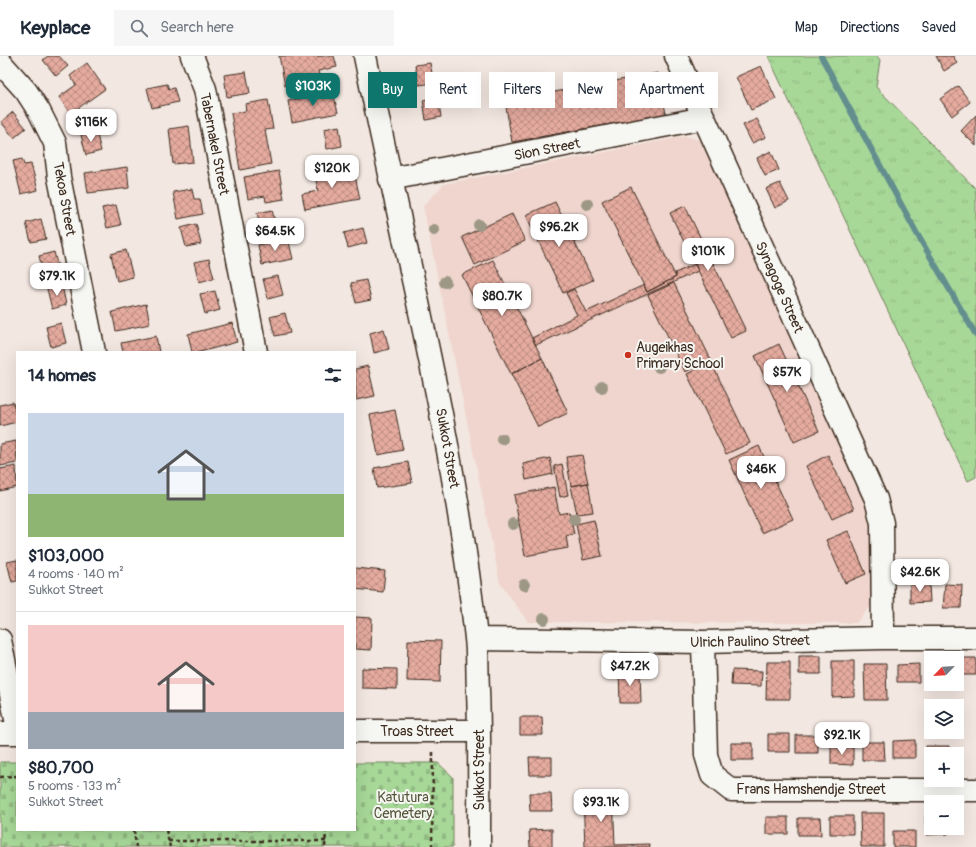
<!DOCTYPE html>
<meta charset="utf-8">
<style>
:root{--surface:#fff;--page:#f6f6f7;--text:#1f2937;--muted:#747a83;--line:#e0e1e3;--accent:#0f766e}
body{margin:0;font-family:Pangolin,sans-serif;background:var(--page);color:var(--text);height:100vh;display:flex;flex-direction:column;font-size:15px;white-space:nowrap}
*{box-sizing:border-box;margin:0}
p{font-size:13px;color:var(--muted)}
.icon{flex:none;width:22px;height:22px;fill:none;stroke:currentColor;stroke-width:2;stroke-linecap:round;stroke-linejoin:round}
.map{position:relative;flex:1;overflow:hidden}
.panel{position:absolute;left:16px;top:295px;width:340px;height:480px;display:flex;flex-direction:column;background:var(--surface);border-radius:0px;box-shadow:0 4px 16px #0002}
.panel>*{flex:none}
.banner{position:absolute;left:368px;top:16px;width:380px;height:36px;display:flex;gap:8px}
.needle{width:26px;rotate:245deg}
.controls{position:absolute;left:924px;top:595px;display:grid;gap:8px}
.controls a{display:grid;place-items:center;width:40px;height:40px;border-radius:0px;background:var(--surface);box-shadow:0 4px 16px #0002;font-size:20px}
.price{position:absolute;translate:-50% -34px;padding:0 9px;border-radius:8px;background:#fff;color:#222;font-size:13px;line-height:26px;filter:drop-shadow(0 1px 2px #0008)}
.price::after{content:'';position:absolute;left:50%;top:24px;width:12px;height:9px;margin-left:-6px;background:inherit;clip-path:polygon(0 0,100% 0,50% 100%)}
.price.on{background:var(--accent);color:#fff}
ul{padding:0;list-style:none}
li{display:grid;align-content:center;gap:8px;height:212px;padding:0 12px}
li+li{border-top:1px solid var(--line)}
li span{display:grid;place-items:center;height:124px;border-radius:0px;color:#555}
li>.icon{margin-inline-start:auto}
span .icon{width:72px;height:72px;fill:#fffc;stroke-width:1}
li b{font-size:17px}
h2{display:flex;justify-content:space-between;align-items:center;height:48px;padding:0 12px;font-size:17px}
.pill{padding:0 14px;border-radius:0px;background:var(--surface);box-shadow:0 4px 16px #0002;font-size:14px;line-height:36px}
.pill.on{background:var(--accent);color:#fff}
header{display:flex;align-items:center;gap:24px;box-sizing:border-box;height:56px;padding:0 20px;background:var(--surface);border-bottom:1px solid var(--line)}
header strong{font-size:19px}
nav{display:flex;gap:22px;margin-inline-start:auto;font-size:14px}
.search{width:280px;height:36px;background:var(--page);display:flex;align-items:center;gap:10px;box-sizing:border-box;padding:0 14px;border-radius:0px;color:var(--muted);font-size:15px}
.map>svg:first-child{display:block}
.built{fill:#efd5cd}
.grass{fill:url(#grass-tufts);stroke:#71815b}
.cemetery{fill:url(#cemetery-stones);stroke:#71815b}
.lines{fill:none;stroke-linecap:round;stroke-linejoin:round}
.stream{stroke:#648e8e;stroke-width:6}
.building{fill:url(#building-cross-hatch);stroke:#3b2a1e}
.street-casing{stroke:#3b2a1e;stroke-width:25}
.path{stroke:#3b2a1e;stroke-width:2.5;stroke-dasharray:4 3;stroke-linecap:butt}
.street{stroke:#f6f6f2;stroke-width:22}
.tree{fill:#9d9786}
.poi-dot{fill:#c8321e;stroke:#f6f6f2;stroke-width:1.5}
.labels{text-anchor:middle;stroke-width:4;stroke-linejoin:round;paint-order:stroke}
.street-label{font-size:14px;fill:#3b2a1e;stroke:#f6f6f2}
.poi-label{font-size:14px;fill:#3b2a1e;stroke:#f6f6f2;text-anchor:start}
.park-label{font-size:14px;fill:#56563c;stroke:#f6f6f2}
</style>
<header>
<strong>Keyplace</strong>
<div class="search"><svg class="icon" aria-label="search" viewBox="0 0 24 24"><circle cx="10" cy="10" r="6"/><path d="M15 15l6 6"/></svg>Search here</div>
<nav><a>Map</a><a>Directions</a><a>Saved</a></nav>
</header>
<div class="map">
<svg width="976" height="791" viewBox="0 0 976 791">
<defs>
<pattern id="grass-tufts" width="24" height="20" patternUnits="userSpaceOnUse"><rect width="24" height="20" fill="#a7d898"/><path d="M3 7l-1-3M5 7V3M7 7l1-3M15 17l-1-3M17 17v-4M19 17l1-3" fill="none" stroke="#91ba83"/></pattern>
<pattern id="cemetery-stones" width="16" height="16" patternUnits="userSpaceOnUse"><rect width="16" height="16" fill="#a7d898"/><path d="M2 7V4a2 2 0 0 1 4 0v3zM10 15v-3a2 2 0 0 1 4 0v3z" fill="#91ba83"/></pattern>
<pattern id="building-cross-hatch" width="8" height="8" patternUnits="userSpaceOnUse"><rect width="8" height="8" fill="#e5ab9f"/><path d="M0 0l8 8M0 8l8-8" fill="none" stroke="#bb8b81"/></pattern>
</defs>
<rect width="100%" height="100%" fill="#f3e7e1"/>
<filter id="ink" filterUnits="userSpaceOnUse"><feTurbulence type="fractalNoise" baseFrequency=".025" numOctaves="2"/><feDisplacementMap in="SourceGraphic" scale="8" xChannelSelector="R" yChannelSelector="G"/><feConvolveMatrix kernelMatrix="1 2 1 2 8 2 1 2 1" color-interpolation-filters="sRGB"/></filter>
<g filter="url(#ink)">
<path class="built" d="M686,80L705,86L871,449V550L856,567L528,566L500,527L423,150L444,128Z"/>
<path class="grass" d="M768,0H877L880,4L876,31L976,133V421L968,425Z"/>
<path class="cemetery" d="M0,706H17V774H355V707H438L453,721V791H0Z"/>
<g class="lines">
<path class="stream" d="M821,0L916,176L976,279"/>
</g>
<path class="building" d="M48,0H59L68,10L56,20L43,4Z
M279,0H334L337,11L318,15L320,23L285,30Z
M936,0H953L957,7L944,15Z
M87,7L105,33L70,58L59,41L76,29L70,20Z
M430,7L434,27L419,29L415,9Z
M761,10L776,43L751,54L736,21Z
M246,16L250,37L227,41L224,19Z
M658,17L666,58L512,86L505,45Z
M167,28L169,33L174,32L178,46L152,52L147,32Z
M958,30L970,46L952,60L940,43Z
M333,36L338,57L292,66L288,45Z
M438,41L441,61L426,64L423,44Z
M268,44L273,73L265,74L271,108L240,114L231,57L246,55L245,48Z
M13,56L26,72L14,82L1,66Z
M976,59V90L961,75Z
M757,63L766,81L752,87L743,69Z
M189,70L193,106L173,108L169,73Z
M339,70L342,90L327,93L324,73Z
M96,75L101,95L86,99L81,79Z
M771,95L779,114L765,120L757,102Z
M22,103L24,109L31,108L38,134L21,138L13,105Z
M329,110L331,119L354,115L360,143L305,153L302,138L318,135L314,113Z
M127,111L129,132L88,137L85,117Z
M279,115L284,143L266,146L265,140L248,143L244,121Z
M780,127L789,145L775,152L766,133Z
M631,131L676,221L647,236L602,145Z
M192,133L194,143H200L203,158L178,163L173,136Z
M555,146L593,224L563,237L526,159Z
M116,149L121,169L107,172L102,152Z
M685,150L746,275L731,282L670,157Z
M272,154L277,174L262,177L257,157Z
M512,158L525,185L475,209L462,181Z
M41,163L46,183L31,186L26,167Z
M196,168L201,188L186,191L181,172Z
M363,172L367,187L348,192L344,177Z
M288,182L293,203L262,209L258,189Z
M126,194L133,221L117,225L111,198Z
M54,196L59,216L44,219L39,200Z
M209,203L214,222L199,226L194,206Z
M493,204L542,302L511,318L462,219Z
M695,208L698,215L536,289L532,282L577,259L566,237L574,233L586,256L644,229L647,236L676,221L675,217Z
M278,220L283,239L268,243L263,223Z
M366,224L371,244L356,247L351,227Z
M674,227L711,304L685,316L648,239Z
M62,229L66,249L52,253L47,233Z
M215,235L220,254L205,258L200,238Z
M146,248L150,268L116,275L112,256Z
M285,257L290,277L275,280L270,261Z
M61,267L66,287L51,291L46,271Z
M232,267L237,286L200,296H192L188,278Z
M384,273L389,293L374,297L370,277Z
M156,280L159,296H123L121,287Z
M779,288L819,375L794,386L755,300Z
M542,302L568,357L538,371L511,318Z
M711,306L750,387L726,398L687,318Z
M368,310L375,340L356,344L355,313Z
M13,346L17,366L0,370V349Z
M395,354L403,394L378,399L370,359Z
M16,385L17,407L0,410V388Z
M759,390L793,463L762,477L729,404Z
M582,399L588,427L571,430L566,401Z
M828,399L854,453L832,463L806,410Z
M550,402L553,418L526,424L523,408Z
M408,406L412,427L377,432L374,412Z
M562,408L568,439L560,441L554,410Z
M16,410L17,431L0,435V413Z
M588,427L593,456L577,458L571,430Z
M554,431L559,458L569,456L574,478L566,480L568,492L525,500L514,439Z
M594,464L602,500L583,504L576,468Z
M848,475L866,518L845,527L826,484Z
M17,504V525L12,526L7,506Z
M355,512L385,515L383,536L355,533Z
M910,528H929L930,546L910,547Z
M945,528L962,529L961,552H943Z
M355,561L372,562L371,594L355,593Z
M408,584L441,585L440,626L407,625Z
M799,600H821V618H799Z
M926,601H949V602H931V618H927Z
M957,602H976V619H958Z
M832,605H854V640L832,641Z
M767,606H790V643H766Z
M864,608H886L887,644H865Z
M919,608V626H897V609Z
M362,612L397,613V633L362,632Z
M732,614L762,615L761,630L731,629Z
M619,615H640L641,647H620Z
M520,661H542L543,679H520Z
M768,678H790V696H768Z
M796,679H818V697H796Z
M915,684V702H893V685Z
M862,686H884L885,704H862Z
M731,687H753V704H731Z
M926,690H949V698H931V708H926Z
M831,691H853V709L831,708Z
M529,701H552V719H530Z
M529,737H551L552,755H530Z
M613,740L615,789L649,788L650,791H585L583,741Z
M860,757H884V791H861Z
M830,760H853V778H830Z
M766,761H788V778H766Z
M925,761H931V772H948V778L926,779Z
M798,762H820L821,779H798Z
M552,773V791H530L529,774Z
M893,775H915V791H893Z"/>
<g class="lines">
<g class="street-casing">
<path id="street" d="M192,0L205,33L256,296
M365,0C404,194 455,385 476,582C478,599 477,617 478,634C480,686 479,739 479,791
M676,0L876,443L882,467L883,582
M0,6L26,35L39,55L55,87L59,121L94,296
M390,123L704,62
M476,583L703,586L883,582H976
M0,584L17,668
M703,586L706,699L712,719L731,734H976
M355,675H479
M0,677H17"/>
</g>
<path class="path" d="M0,721L17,720
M134,774L136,791
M166,774L170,791
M168,785H326
M325,791L326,774
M432,791L433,696"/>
<use href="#street" class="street"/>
</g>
<g class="tree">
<circle cx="587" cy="148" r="6"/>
<circle cx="479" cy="169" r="6"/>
<circle cx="434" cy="174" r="6"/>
<circle cx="445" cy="226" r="6"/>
<circle cx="659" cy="311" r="6"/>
<circle cx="602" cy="331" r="6"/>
<circle cx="502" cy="383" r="6"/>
<circle cx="574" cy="463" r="6"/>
<circle cx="513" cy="468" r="6"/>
<circle cx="524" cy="529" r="6"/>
<circle cx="544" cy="563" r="6"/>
</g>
</g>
<circle class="poi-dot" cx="628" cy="299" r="4"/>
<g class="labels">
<g class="street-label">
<text transform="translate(215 88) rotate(79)" y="5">Tabernakel Street</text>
<text transform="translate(547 93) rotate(-11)" y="5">Sion Street</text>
<text transform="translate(65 143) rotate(80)" y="5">Tekoa Street</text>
<text transform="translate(780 231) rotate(66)" y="5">Synagoge Street</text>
<text transform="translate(448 392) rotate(80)" y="5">Sukkot Street</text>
<text transform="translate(750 585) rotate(-1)" y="5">Ulrich Paulino Street</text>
<text x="417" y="680">Troas Street</text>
<text transform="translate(479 714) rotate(-90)" y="5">Sukkot Street</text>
<text x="811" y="738">Frans Hamshendje Street</text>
</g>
<g class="poi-label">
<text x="636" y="296">Augeikhas<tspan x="636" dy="16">Primary School</tspan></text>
</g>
<g class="park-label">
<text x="403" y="746">Katutura<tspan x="403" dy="16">Cemetery</tspan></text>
</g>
</g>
</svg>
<div class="controls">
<a><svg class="needle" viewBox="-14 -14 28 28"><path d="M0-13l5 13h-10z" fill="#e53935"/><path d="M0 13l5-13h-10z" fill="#747a83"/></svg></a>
<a><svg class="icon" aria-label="layers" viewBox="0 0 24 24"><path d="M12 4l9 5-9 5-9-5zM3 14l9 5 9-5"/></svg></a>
<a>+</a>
<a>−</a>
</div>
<b class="price on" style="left:313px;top:51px">$103K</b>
<b class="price" style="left:91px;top:87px">$116K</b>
<b class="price" style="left:332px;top:133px">$120K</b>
<b class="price" style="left:559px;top:192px">$96.2K</b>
<b class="price" style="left:275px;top:196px">$64.5K</b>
<b class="price" style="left:708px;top:216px">$101K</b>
<b class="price" style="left:57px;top:241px">$79.1K</b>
<b class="price" style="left:502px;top:261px">$80.7K</b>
<b class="price" style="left:787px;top:337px">$57K</b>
<b class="price" style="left:761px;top:434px">$46K</b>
<b class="price" style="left:920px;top:537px">$42.6K</b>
<b class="price" style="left:630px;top:631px">$47.2K</b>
<b class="price" style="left:842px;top:700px">$92.1K</b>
<b class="price" style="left:601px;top:767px">$93.1K</b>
<div class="banner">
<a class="pill on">Buy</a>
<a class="pill">Rent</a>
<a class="pill">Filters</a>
<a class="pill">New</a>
<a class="pill">Apartment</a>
</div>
<section class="panel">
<h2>14 homes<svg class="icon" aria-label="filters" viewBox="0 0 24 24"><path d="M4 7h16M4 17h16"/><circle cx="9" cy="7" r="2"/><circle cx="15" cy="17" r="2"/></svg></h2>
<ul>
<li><span style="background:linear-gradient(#c9d6e8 65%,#8fb573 0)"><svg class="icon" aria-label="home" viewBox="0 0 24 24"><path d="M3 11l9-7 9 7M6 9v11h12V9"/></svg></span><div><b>$103,000</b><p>4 rooms · 140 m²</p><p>Sukkot Street</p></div></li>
<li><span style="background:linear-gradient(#f6c9c9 70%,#9aa5b1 0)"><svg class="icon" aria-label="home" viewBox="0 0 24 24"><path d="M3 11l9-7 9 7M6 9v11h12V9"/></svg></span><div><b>$80,700</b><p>5 rooms · 133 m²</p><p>Sukkot Street</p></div></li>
</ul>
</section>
</div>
